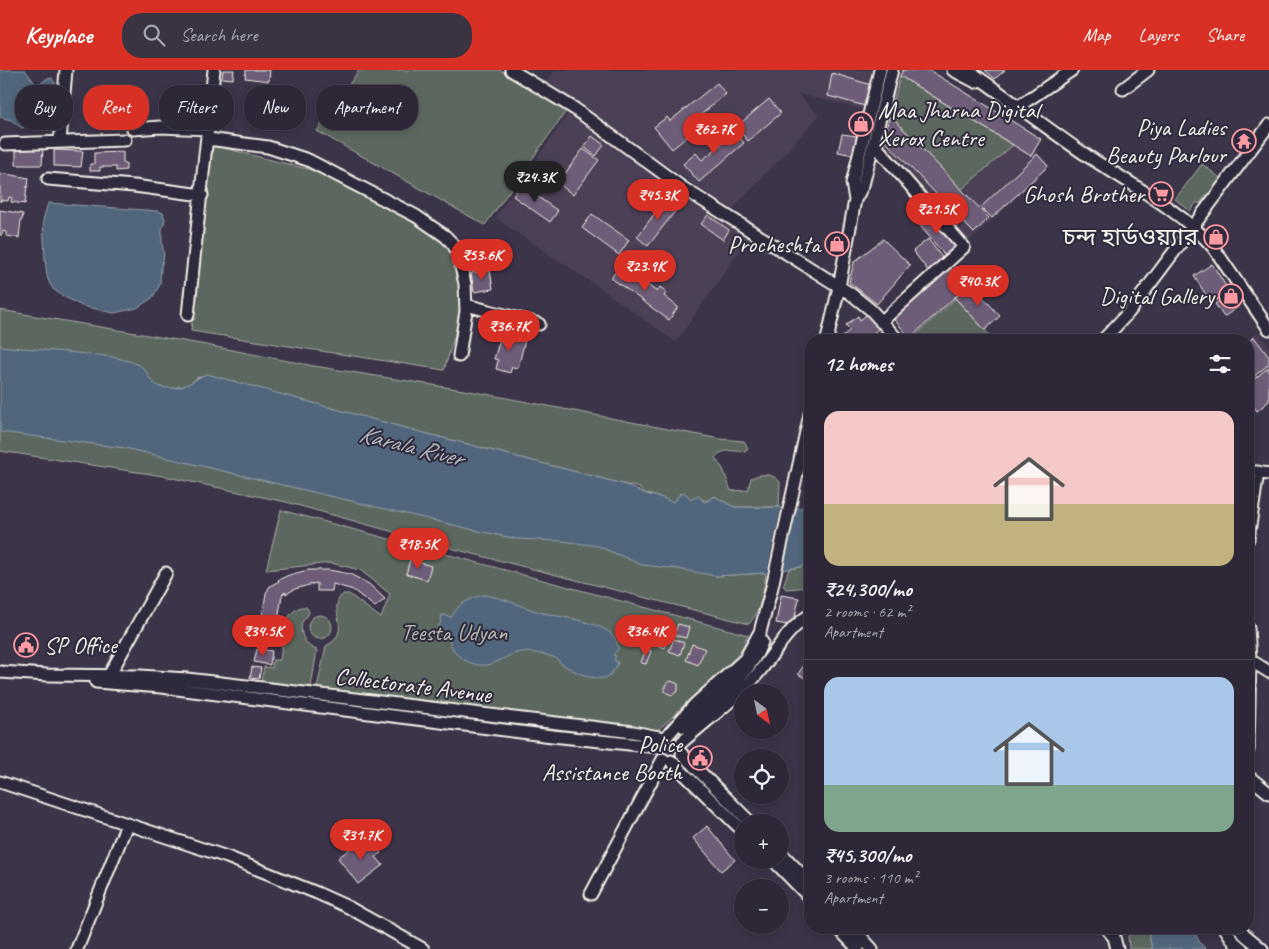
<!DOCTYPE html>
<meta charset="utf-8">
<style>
:root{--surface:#2d2737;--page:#393342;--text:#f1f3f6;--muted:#a7a5ad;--line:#484452;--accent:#d93025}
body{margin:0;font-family:Caveat,"Noto Sans Bengali",sans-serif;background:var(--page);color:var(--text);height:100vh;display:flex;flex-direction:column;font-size:19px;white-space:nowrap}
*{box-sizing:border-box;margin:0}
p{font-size:16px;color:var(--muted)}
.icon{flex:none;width:28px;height:28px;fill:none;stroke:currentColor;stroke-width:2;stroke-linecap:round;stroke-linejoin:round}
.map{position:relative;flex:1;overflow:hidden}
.panel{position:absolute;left:804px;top:264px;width:450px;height:600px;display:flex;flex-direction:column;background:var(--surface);border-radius:20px;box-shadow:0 2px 8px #0003,0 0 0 1px var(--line)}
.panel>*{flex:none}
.banner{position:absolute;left:15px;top:15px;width:475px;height:45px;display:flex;gap:10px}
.needle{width:32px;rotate:147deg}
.controls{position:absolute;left:734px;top:614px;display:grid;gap:10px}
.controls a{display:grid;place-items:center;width:55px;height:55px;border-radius:50%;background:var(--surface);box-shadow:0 2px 8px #0003,0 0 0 1px var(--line);font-size:25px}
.price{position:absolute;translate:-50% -42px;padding:0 11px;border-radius:18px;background:var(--accent);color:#fff;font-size:16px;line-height:32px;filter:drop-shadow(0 1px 2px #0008)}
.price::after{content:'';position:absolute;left:50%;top:30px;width:15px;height:11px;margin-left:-8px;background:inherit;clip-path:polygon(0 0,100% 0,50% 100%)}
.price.selected{background:#222;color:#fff}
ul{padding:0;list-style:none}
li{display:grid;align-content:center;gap:10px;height:265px;padding:0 20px}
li+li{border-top:1px solid var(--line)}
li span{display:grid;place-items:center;height:155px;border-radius:15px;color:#555}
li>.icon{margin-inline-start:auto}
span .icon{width:90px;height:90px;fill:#fffc;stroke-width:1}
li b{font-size:21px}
h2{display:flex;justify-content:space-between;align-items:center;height:60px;padding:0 20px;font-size:21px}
.chip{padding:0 18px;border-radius:20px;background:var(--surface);box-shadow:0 2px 8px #0003,0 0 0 1px var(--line);font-size:18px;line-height:45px}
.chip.selected{background:var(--accent);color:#fff}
header{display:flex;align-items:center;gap:30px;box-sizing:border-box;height:70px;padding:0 25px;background:var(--accent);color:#fff}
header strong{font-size:24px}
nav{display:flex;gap:28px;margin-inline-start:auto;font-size:18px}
.search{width:350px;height:45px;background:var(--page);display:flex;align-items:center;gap:12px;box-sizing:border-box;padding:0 18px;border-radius:20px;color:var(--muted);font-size:19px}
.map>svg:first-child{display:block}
.built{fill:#4b4057}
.green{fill:#5c685e;stroke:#a8aca3}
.water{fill:#51667d;stroke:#929ea8}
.pier{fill:#3c3449}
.building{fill:#6e5d78;stroke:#f4f1e8}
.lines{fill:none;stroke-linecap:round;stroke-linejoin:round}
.minor-casing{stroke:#f4f1e8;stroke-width:15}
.minor{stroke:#2f2a3d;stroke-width:11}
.labels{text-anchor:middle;stroke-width:4;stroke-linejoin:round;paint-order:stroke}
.poi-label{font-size:24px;fill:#f4f1e8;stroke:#2f2a3d;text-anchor:end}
.park-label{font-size:24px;fill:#b7bab1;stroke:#2f2a3d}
.street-label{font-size:24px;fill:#f4f1e8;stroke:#2f2a3d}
.water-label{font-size:25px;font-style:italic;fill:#b3b9bd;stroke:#2f2a3d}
</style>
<header>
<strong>Keyplace</strong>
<div class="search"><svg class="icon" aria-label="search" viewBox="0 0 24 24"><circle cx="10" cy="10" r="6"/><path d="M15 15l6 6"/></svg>Search here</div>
<nav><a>Map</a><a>Layers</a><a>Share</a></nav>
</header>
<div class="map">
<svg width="1269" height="879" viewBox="0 0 1269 879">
<rect width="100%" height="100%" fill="#3c3449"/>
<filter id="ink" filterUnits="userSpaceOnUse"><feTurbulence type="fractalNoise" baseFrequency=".02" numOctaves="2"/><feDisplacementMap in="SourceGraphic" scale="10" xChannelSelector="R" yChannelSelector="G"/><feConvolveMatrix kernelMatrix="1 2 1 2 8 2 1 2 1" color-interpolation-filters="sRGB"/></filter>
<g filter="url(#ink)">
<path class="built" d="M556,0H875L867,40L798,24L819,46L732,140L545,12Z
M903,0H929L1041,69L1035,80L1050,96L966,174L881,77Z
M570,41L750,166L676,272L600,218L495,148Z
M1258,262L1269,276V333L1257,343L1248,330V270Z"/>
<path class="green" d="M359,0H500L567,40L485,155L317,61Z
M900,6L1013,75L961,120L890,45Z
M212,75L323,103L367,125L434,162L454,182L462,215L458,251L454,268L444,300L191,261Z
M1202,94L1224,111L1211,129L1206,125L1200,134L1197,132L1190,141L1175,129Z
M955,228L994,270H910L955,229Z
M0,240L201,274L314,296L470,321L720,369L744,371L748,378L745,382C734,381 722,378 715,388L723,399L731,421L748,420L751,408C761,403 773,403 780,412L779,437H734L714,426C706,433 704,430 695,427L691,429L681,423L676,430L672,432L642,422L640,418L623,414L420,362L207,305L196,308L190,315L167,319L157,316L148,309L146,301L0,277Z
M0,340L553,463L716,506L766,503C763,522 762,539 749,554L454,479L286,432L163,406L0,381Z
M281,440L748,565L740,582L729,594L690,629L668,651L659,659L654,660L317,618L326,576C355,560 325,540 343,524H349L381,548L390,524L360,500L331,493L266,500Z
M810,495V517L786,519L783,516L789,499Z
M301,537H306L309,541L308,545L302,552C299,564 306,577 317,580L311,617L261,612L264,597L272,598L273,590H280C283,572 281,544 301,537Z
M308 557a12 12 0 1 1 24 0a12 12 0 1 1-24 0Z
M1148,858L1152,879H1129L1128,866L1135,859Z"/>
<path class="water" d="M0,0H25L37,16L46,9L52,8L55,13L52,25L55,29V36C47,47 35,54 22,58L11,50L0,47Z
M48,133L158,141L163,143L165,150L162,159V173L164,185L161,198L160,214L156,222L152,228L137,238L114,243L82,236L61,225L53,219L50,214L47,207L45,189L43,150Z
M0,276C26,278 51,281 77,283C97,285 118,286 137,294C151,299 146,318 169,318C188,319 191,310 207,304L420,362L623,414L649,425L660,427L672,432L676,430L677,427L684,422L691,429L699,426L704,432L708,431L714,426L734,437L810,438V495L766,503L716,506L678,499L642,495L598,476L562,471L517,469L483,462L125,378L0,362Z
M483,525C499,526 522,537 539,542C558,547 590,550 606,560C614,565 617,570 618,579L613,585L616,586L614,590L618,592L616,598L608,607C595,612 573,601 562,594C559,592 557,588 553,587C546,584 534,583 527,582C514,581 506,588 494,593C476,601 449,586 449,566L438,563L442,545L452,547C456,535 471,528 483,525Z
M1148,858H1192L1200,873L1206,879H1152Z"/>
<path class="pier" d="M782,435H797L783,502L766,505Z"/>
<path class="building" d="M223,0H234L233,9L222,8Z
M246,0H270L269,11L245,8Z
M903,0H929L1041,69L1031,86L900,6Z
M985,0H1005L995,9Z
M832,3L871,15L865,36L828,26Z
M717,13L726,24L687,56L693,62L672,79L654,57L667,47L670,51Z
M253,20L269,22L265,46L249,43Z
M769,29L781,43L748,71L736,57Z
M890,45L989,148L974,163L883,69Z
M730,56L744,73L699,112L683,94L696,83L702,90L724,72L718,66Z
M842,64L857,66L854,85L838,82Z
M592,66L604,75L596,86L584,77Z
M16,79H43L42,95H16Z
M583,79L599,90L573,125L558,113Z
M54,80L83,81L81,97L54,96Z
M123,82V93H126V100L116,101V97H100V101H90V94H94V83Z
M1037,84L1048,96L992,148L981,137Z
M0,103L29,108L28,117L27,116L25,134L11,132L12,128L9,127L8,131L1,130L0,132Z
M521,115L558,141L550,152L513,126Z
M667,127L679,136L648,176L637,167Z
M0,140L23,144L22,150H21L19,168L6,166V162L3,161L2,165H0Z
M929,143L957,178L946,187L917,152Z
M592,144L629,170L619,185L582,158Z
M708,145L729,160L723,170L701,154Z
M883,169L910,195L877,234L849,212L854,192Z
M928,169L944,190L929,202L913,181Z
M1212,194L1229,221L1211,233L1194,206Z
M621,195L657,222L660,217L667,222L664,226L678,237L669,250L611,208Z
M949,196L967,216L910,268L892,247Z
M490,200L493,219L474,222L471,203Z
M971,214L1000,246L985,260L955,228Z
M1231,223L1239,236L1224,247L1215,234Z
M870,242L881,257L864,270H843L844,265L850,260L846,255L858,246L860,250Z
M504,261L523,267L522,269L525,270L518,298L512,297L510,303L496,299L498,290L494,289L500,269H502Z
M1254,267L1269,287V294L1248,311V272Z
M1269,297V331L1257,341L1248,328V314Z
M410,490L431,496L427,510L406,504Z
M308,500H329L350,504L369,514L385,529L375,537L353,520L333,514L332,521H317V513H316L295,519L286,524L285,522L282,525L278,550L285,551L284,560L275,559L273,573L258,571L266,523L270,516L279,511L278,510L289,505Z
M781,525L799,528L793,556L776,553Z
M678,554L689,557L686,568L674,565Z
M635,556L642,558L639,572L632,570Z
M656,563L668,568L665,578L652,573Z
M674,569L684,573L680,585L669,581Z
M692,574L705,579L698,595L686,590Z
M257,579L272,581L270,595L254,592Z
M646,579L651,581L646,594L641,593Z
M810,586V611L798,604Z
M252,597L261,598L259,609L250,608Z
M671,611L678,614V621L672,625L665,622V615Z
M707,756L735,790L721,801L693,768Z
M361,770L368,778L374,774L381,783L376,787L383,795L358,814L338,788Z"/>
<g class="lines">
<g class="minor-casing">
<path id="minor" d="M511,0L575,39L683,118L851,224L871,240L898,270
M953,0L976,12
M968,0C1008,28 1046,58 1086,85C1127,112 1182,141 1213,177L1269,259
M1123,19L1148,0
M1019,36L1072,0
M133,59L160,57L209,59
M208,69L268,77L308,90L416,146L445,166L453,174L458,183L465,214L466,241L459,286
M60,72L66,0
M5,74L125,70
M874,74L964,177L881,252
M48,109L134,116L202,125
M855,130L863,115L892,0
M466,235L539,254
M188,245L214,0
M827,270L839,217L855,130L852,113L880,0
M1103,270L1129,242L1269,55
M1248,401L1269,404
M1248,469L1258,402
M1248,558L1250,590L1248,680
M1250,590L1269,602
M0,602L47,605L140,606L187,609L633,662L664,668
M106,611L166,503
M96,612L161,617L552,666L658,677
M684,657C711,631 749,609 762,572
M667,666L695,634L745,589L760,562L772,517L810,344
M682,672C706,651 732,632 754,608C772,588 786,559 810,545
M682,684L750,752
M671,691L742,760
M1248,706L1269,723
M0,712L227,787L317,823L348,837L423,879
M780,782L810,813
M773,790L810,828
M591,824L663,689
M838,858L858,879
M853,858L872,879
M1106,858L1114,867L1117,879
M1225,858L1234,872L1242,879
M1239,858L1245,865L1262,879
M77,879L127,754"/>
</g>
<use href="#minor" class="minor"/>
</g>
</g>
<defs>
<g id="shop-ring" transform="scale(1.25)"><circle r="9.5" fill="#2f2a3d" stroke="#ff9aa2" stroke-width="1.5"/><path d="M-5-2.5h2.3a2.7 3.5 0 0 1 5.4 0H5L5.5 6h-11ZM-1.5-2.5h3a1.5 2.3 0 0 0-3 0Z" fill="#ff9aa2"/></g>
<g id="temple-ring" transform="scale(1.25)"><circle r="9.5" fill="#2f2a3d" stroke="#ff9aa2" stroke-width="1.5"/><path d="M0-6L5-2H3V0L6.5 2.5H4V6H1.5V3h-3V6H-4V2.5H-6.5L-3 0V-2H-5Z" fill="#ff9aa2"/></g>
<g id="supermarket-ring" transform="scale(1.25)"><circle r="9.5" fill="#2f2a3d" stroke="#ff9aa2" stroke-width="1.5"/><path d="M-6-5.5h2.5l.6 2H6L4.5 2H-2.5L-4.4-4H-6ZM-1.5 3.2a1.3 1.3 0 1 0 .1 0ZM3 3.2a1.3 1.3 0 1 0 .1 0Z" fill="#ff9aa2"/></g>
<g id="civic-ring" transform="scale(1.25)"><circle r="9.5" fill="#2f2a3d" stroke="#ff9aa2" stroke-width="1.5"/><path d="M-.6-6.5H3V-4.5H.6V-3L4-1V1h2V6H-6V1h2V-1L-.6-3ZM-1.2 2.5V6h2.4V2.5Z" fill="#ff9aa2"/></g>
</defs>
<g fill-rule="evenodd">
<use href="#shop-ring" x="861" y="54"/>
<use href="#temple-ring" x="1244" y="71"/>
<use href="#supermarket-ring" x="1161" y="124"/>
<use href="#shop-ring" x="1216" y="167"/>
<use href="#shop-ring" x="837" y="174"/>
<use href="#shop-ring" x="1231" y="226"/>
<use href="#civic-ring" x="26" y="575"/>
<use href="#civic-ring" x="700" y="688"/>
</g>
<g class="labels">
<g class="poi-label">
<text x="878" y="48" text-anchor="start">Maa Jharna Digital<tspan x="878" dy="28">Xerox Centre</tspan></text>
<text x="1226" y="65">Piya Ladies<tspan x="1226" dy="28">Beauty Parlour</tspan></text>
<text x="1144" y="132">Ghosh Brother</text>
<text x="1198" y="175">চন্দ হার্ডওয়্যার</text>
<text x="820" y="182">Procheshta</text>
<text x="1214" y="234">Digital Gallery</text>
<text x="44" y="583" text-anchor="start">SP Office</text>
<text x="682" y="682">Police<tspan x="682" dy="28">Assistance Booth</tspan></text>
</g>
<g class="park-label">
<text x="454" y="570">Teesta Udyan</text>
</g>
<g class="street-label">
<text transform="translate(413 615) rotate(7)" y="8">Collectorate Avenue</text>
</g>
<g class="water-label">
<text transform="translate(411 375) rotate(14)" y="9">Karala River</text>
</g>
</g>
</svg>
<div class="controls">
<a><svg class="needle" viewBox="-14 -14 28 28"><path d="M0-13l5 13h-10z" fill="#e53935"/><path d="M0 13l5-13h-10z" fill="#a7a5ad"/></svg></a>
<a><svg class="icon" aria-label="locate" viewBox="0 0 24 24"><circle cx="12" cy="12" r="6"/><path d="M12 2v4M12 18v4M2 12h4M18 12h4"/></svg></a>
<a>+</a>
<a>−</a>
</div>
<b class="price" style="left:714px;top:85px">₹62.7K</b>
<b class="price selected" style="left:535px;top:133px">₹24.3K</b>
<b class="price" style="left:658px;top:151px">₹45.3K</b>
<b class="price" style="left:937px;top:165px">₹21.5K</b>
<b class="price" style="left:482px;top:211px">₹53.6K</b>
<b class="price" style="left:645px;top:222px">₹23.9K</b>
<b class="price" style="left:978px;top:237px">₹40.3K</b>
<b class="price" style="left:509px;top:282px">₹36.7K</b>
<b class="price" style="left:418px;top:500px">₹18.5K</b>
<b class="price" style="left:263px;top:587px">₹34.5K</b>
<b class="price" style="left:646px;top:587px">₹36.4K</b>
<b class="price" style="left:361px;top:791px">₹31.7K</b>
<div class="banner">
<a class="chip">Buy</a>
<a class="chip selected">Rent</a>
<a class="chip">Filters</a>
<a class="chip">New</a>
<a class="chip">Apartment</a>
</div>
<section class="panel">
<h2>12 homes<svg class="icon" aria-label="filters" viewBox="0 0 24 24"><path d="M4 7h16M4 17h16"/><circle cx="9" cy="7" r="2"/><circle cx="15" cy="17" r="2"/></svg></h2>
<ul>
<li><span style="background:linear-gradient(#f6c9c9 60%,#c2b280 0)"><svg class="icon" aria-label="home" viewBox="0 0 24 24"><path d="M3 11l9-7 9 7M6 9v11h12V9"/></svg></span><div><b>₹24,300/mo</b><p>2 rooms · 62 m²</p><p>Apartment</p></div></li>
<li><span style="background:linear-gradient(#a9c7e8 70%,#7fa58c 0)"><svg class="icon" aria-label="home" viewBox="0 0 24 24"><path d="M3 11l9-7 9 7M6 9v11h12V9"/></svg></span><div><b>₹45,300/mo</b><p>3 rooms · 110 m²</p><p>Apartment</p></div></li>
</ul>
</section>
</div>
